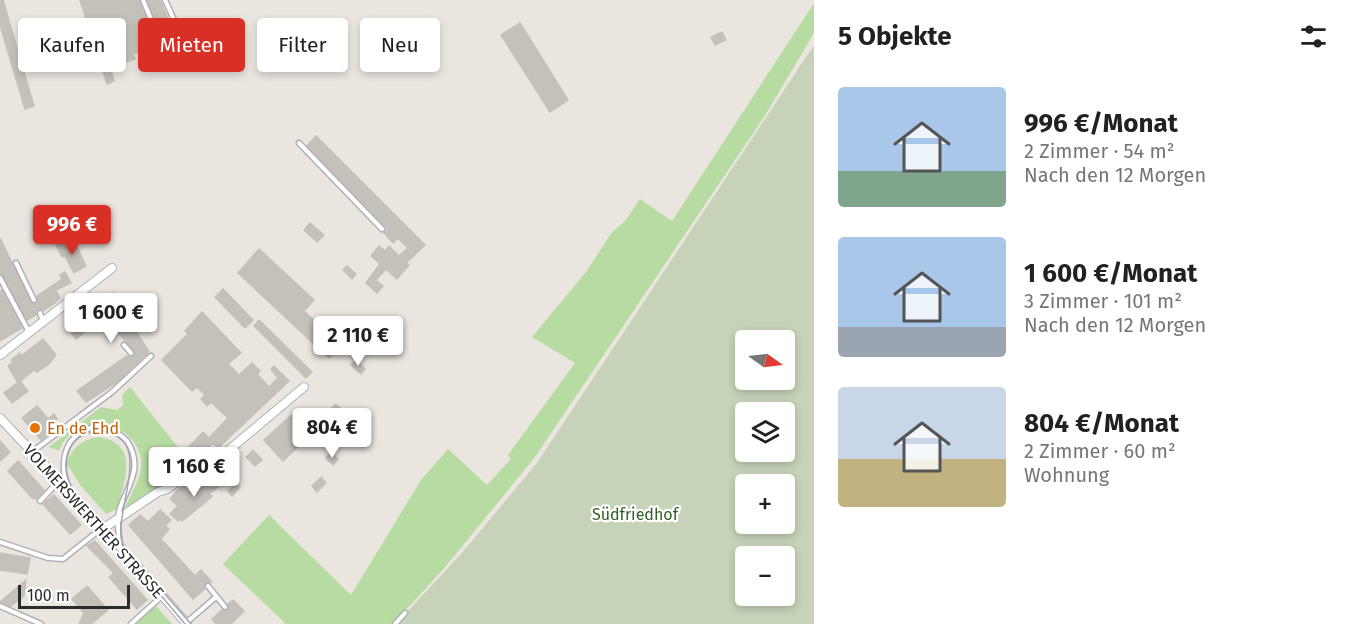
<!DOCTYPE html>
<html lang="de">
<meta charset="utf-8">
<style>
:root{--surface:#fff;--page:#f2f2f2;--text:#202124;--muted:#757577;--accent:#d93025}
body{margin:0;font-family:"Fira Sans",sans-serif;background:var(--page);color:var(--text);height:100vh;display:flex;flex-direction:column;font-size:22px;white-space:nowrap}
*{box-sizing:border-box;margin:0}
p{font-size:20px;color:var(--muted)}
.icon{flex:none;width:33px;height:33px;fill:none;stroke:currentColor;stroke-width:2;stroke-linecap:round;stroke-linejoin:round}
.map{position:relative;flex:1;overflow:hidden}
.side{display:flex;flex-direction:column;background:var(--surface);width:540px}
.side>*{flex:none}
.guide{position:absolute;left:18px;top:18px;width:570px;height:54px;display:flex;gap:12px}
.needle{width:39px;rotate:104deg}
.fabs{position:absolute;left:735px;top:330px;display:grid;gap:12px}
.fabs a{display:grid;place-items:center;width:60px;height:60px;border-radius:6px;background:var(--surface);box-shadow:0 3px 9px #0003;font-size:30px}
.scale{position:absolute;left:18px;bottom:15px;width:112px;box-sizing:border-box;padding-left:6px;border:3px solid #2b2b2b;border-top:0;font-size:16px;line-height:21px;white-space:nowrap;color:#2b2b2b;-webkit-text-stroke:4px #fff;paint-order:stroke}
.price{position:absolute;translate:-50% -51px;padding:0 14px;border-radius:6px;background:#fff;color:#222;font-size:20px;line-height:39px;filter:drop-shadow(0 2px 3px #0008)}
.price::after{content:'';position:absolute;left:50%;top:36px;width:18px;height:14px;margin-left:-9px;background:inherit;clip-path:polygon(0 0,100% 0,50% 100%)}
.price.current{background:var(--accent);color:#fff}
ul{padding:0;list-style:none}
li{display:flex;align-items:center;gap:18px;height:150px;padding:0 24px}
li span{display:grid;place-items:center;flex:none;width:168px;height:120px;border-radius:6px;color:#555}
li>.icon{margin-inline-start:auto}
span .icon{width:72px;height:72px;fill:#fffc;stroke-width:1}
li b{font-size:26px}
h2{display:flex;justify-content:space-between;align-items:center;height:72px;padding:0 24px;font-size:26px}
.chip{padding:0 21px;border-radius:6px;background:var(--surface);box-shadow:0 3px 9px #0003;font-size:21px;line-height:54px}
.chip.current{background:var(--accent);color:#fff}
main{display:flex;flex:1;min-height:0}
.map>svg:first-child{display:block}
.green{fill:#b7dca1}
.cemetery{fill:#c6d3b8;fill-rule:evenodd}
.building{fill:#c4c0ba;stroke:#c6c1b8;stroke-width:1.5}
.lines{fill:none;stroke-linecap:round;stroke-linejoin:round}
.lane-casing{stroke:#afb1ba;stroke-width:7}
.street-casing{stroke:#afb1ba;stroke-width:10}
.lane{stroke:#fff;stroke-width:4}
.street{stroke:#fff;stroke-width:8}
.tram{stroke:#a2a5b3;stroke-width:1.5}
.food-dot{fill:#e8710a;stroke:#fff;stroke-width:2}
.labels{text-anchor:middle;stroke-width:4.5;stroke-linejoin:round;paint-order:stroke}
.food-label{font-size:16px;fill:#c56008;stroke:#fff;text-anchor:start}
.park-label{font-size:16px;fill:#316122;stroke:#fff}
.street-label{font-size:16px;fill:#2b2b2b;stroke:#fff}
</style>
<main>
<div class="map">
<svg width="814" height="624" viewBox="0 0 814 624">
<rect width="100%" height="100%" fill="#ebe5df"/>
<path class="green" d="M814,3V33L766,114L535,457L446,566L393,624H286L223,564L269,515L351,595L421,480L448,449L487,485L511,459L508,455L575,363L532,337L586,272L612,232L625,221L640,199L672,221Z
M130,387L193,466L124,511C129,495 140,483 141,467C144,421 74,408 59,451L49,447L101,407L117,410L123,405L122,395Z
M99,437C141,444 124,482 117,509L106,514L81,486L67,464C70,449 84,438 99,437Z
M156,606L172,624H136Z"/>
<path class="cemetery" d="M814,45V624H396L462,553L537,463ZM746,340H784V380H746ZM746,412H784V452H746ZM746,484H784V524H746ZM746,556H784V596H746Z"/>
<path class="building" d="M0,0H3L34,106L25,109L0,25Z
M80,0H139L151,29L148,30L150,34L139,38L143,51L133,54L135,59L110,67L114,81L107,84Z
M147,0H160L169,21L158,26Z
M520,23L568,100L550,112L501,35Z
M722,32L726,40L715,45L711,37Z
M316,136L425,245L406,263L409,265L397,279L386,269L376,280L383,286L377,293L366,283L380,264L371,256L379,246L385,251L389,246L399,256L408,248L398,238L393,243L384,233L388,229L385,226L307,146Z
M310,223L324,235L317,242L304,230Z
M0,238L32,304L38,302L37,296L62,279L60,275L65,272L71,283L56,290L60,298L55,303L43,311L38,309L36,315L27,320L0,272Z
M65,240L68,245L75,243L86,266L74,273L65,256L62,257L56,245Z
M259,249L314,300L304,311L341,346L329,358L238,273Z
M347,266L356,274L352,279L343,270Z
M223,289L253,320L245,328L215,297Z
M2,290L22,328L0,341V291Z
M112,293L137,327L134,328L149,352L116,383L86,402L77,391L128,355L132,357L135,354L106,316L76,339L68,328Z
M202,312L241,353L228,364L239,375L252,363L260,371L257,374L269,387L278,378L271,369L274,366L289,381L218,448L213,443L195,460L186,450L203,432L209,438L228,418L211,402L207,406L201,399L205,395L197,387L192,391L162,360L188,334L185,331Z
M259,320L312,372L306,378L254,326Z
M43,339L56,355L49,364L37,372L34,370L18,383L8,366L13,362L11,360L20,353L21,356Z
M356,360L365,369L361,374L351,365Z
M20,381L28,391L12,403L4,393Z
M336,404L371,439L363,447L347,430L337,440L328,430L312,445L306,439L283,461L264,440L298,409L303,419L295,427L306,439L303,435Z
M37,406L48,419L54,414L57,419L47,426L49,433L41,440L22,418Z
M0,441L10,452L0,461Z
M253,450L262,460L255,466L246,457Z
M331,453L338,459L333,465L326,458Z
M18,461L44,490L37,498L33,499L8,471Z
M220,474L226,481L209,494L212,496L206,502L182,521L180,519L178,521L170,514L178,506L170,499L177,491L183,486L193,495L210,479Z
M321,477L326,483L317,492L312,486Z
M236,483L240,487L232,496L228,491Z
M54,495L81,525L70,534L43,504Z
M160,510L171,520L165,526L169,529L161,539L195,576L201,570L212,582L205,583V589L193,599L129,525L140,515L148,522Z
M95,541L147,600L137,609L109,577L114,573L87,546Z
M0,553L30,558L27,574L0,570Z
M26,580L24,596L11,606L0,602Z
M87,586L108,610L91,624H79L84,613L72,599Z
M233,600L244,611L231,624H216L212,619L222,610H228V604Z"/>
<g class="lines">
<g class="lane-casing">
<path id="lane" d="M143,0L160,41
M165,0L175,22
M299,143L382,229
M16,263L34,300
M0,278L29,332
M40,313L43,321
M124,345L131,353
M32,452L112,392L151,356
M68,487C50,439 94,408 127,441C143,465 130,483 121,505C116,517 118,530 120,543
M40,501L58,482
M0,542L48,558L63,559L102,528
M208,586L225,607
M0,606L41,624
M187,622L216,597
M131,624L162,596
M395,624L405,613"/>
</g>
<g class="street-casing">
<path id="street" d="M0,355L112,268
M0,418L104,528L187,624
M104,528L158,492L167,489L190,473L211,465L304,387"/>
</g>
<use href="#lane" class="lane"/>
<use href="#street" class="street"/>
<path class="tram" d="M185,624L132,561C128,556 125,550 122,543C113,510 158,433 99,432C67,431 57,467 74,490L120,542L123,546L191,624"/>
</g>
<circle class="food-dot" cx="35" cy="428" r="6"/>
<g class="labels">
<g class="food-label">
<text x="47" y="434">En de Ehd</text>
</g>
<g class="park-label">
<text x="635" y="520">Südfriedhof</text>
</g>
<g class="street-label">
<text transform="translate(94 521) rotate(48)" y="6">VOLMERSWERTHER STRASSE</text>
</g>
</g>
</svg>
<div class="fabs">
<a><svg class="needle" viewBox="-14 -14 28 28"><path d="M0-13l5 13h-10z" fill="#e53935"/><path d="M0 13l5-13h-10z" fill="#757577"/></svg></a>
<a><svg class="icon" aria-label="layers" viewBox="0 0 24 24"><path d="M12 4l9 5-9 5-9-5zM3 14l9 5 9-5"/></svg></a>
<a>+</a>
<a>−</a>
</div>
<div class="scale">100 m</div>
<b class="price current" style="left:72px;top:256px">996 €</b>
<b class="price" style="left:111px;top:344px">1 600 €</b>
<b class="price" style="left:358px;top:367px">2 110 €</b>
<b class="price" style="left:332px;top:459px">804 €</b>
<b class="price" style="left:194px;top:498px">1 160 €</b>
<div class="guide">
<a class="chip">Kaufen</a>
<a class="chip current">Mieten</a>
<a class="chip">Filter</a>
<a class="chip">Neu</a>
</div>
</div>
<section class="side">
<h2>5 Objekte<svg class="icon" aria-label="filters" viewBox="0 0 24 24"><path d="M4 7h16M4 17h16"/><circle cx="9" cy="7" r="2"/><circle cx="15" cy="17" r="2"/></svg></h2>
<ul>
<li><span style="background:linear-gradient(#a9c7e8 70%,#7fa58c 0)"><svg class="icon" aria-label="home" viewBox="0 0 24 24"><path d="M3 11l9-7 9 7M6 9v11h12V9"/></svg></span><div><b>996 €/Monat</b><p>2 Zimmer · 54 m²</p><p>Nach den 12 Morgen</p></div></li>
<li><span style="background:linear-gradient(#a9c7e8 75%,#9aa5b1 0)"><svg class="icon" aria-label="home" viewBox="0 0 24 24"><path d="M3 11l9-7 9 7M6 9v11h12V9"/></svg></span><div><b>1 600 €/Monat</b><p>3 Zimmer · 101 m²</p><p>Nach den 12 Morgen</p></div></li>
<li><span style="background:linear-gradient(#c9d6e8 60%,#c2b280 0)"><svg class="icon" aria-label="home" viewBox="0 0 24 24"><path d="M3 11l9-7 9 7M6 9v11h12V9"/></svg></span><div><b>804 €/Monat</b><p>2 Zimmer · 60 m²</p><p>Wohnung</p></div></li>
</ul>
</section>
</main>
